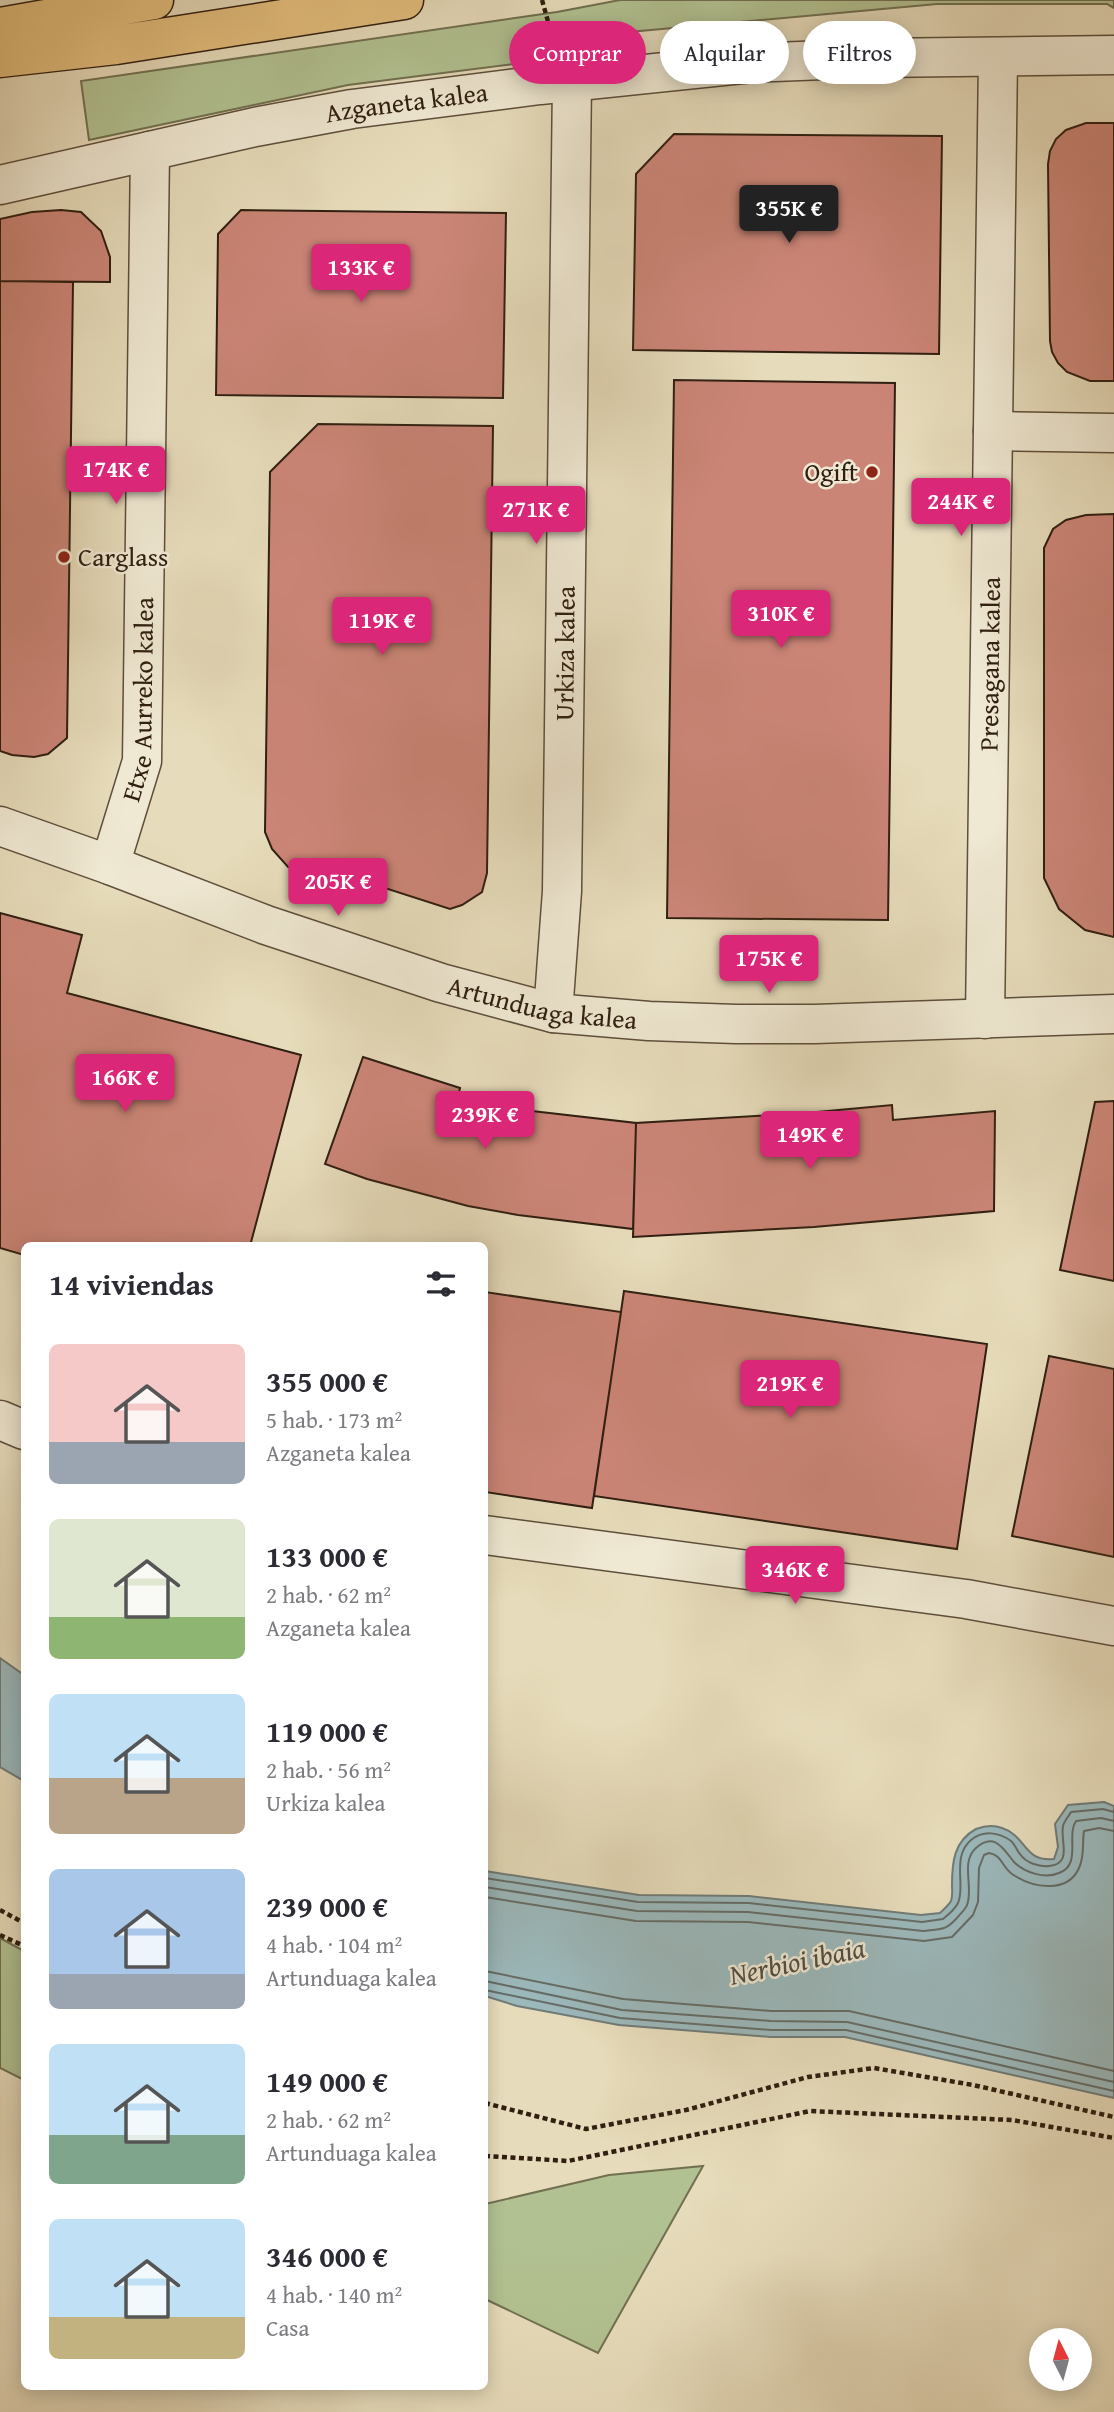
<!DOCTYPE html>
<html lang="es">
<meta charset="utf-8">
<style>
:root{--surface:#fff;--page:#f7f7f7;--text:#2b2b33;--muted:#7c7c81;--accent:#db2777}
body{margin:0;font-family:"Gentium Book Plus",serif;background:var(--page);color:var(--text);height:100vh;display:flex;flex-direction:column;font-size:26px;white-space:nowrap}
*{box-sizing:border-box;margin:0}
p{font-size:23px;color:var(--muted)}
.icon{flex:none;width:38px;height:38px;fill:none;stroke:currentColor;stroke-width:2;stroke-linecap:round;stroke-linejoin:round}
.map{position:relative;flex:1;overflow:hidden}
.details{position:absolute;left:21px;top:1242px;width:467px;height:1148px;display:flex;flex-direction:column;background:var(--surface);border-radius:10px;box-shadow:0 4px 18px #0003}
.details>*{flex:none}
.banner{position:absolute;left:509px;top:21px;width:499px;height:63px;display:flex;gap:14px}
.needle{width:46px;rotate:354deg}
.tools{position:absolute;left:1029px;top:2328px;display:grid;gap:14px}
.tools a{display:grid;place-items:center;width:63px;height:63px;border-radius:50%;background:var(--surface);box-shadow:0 4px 18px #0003;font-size:35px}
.price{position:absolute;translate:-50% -60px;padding:0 16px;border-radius:7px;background:var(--accent);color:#fff;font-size:23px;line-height:46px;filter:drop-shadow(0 2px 4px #0008)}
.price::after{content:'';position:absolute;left:50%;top:42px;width:21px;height:16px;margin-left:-10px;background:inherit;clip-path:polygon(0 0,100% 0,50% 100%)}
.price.selected{background:#222;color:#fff}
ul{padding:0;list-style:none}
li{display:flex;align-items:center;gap:21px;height:175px;padding:0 28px}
li span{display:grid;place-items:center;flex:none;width:196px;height:140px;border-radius:10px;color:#555}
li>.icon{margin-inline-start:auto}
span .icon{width:84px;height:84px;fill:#fffc;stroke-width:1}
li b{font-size:30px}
h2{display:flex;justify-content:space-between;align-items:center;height:84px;padding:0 28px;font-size:30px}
.pill{padding:0 24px;border-radius:32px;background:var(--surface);box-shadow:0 4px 18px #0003;font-size:24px;line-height:63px}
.pill.selected{background:var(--accent);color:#fff}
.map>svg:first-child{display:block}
.green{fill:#b2c191;stroke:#717051;stroke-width:2}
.water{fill:#9bb8bb;stroke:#707b77;stroke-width:2}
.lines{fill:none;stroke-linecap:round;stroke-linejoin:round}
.shore{stroke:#666c66;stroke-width:2}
.building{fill:#cb8577;stroke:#301f11;stroke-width:2}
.minor-casing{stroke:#5e4e3b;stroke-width:41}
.highway-casing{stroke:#301f11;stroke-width:41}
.path{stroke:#301f11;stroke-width:4.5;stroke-dasharray:5 3.5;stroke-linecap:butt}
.minor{stroke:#efe8d2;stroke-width:38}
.highway{stroke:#e3be7d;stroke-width:38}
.poi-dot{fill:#8f2418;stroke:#efe8d2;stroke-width:2.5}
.labels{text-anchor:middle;stroke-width:5;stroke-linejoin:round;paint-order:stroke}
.street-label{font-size:26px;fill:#301f11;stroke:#efe8d2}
.poi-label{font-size:26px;fill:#301f11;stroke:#efe8d2;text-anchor:end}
.water-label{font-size:28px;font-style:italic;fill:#504d44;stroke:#efe8d2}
</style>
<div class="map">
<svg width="1114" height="2412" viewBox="0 0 1114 2412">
<rect width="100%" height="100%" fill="#e6dbba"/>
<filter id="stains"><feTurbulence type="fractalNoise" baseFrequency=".00286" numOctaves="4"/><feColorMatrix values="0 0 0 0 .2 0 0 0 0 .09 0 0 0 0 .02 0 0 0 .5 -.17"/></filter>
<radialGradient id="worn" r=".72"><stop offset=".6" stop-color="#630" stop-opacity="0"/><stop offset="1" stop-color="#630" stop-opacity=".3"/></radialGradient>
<path class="green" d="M620,0H1114V8L1107,4H937L541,40L546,60L348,85L89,140L81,81L557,12Z
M0,1938L24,1951V2080L0,2068Z
M703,2166L598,2353L485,2299V2204L609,2175Z"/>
<path class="water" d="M0,1658L24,1675V1781L0,1767Z
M1104,1802L1114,1806V2098L845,2037H770L619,2025L517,2006L485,1996V1871L639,1895L749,1896L921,1915L940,1913C944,1909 949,1905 951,1901C953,1896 952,1890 952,1885C952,1862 954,1841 976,1829C984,1826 994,1825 1002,1828C1027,1836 1023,1862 1054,1859L1058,1847L1055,1824L1068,1805Z"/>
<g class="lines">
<path class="shore" d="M485,1878L638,1902L749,1903L922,1922L943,1919C948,1915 955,1909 958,1903C966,1886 951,1857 971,1840C983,1830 999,1832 1011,1841C1016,1845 1016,1850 1020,1854C1026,1863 1039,1867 1049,1866C1073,1864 1060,1841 1063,1826C1064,1821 1069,1816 1071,1812L1103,1809L1114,1812
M485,1887L637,1911L748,1912L923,1931C930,1930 938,1930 944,1928C950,1926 953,1922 957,1918C960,1914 965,1910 967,1905C974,1888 960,1862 976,1848C995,1831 1004,1850 1014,1862C1025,1873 1045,1879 1059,1873C1082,1865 1066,1835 1076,1821L1101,1818L1114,1821
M485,1897L636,1921L748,1922L924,1941L952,1937L973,1915L978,1902L979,1868L984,1855L989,1853C1002,1855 1002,1867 1012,1874C1031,1887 1067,1895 1079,1868C1085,1855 1082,1843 1084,1831L1099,1828L1114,1831
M485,1971L623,1999L771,2011H849L1114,2071
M485,1981L622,2010L771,2021L847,2022L1114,2082
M485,1990L620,2018L771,2030H846L1114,2091"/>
</g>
<path class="building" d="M1086,123H1114V381H1090L1067,372L1058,363L1052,352L1050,341L1048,164L1050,151L1056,139L1066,130Z
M674,134L942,136L939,354L633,350L636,174Z
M61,210L81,212L101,231L110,257V282L0,281V219L32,212Z
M241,210L506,213L503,398L216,395L218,234Z
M0,281L73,282L67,738L48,754L34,757L12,755L0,751Z
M674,380L895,383L888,920L667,918Z
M318,424L493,426L487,873L482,892L462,905L450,909L326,869L324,878L288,867L272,849L265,832L270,472Z
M1114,514V937L1085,930L1059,909L1044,878V548L1053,529L1066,520L1086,515Z
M0,913L82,935L67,993L301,1055L250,1246H24V1255L0,1248Z
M363,1057L460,1088L458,1097L532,1111L636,1123L633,1229L518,1215L468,1206L367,1179L325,1164Z
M1114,1101V1281L1060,1270L1095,1102Z
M892,1105L893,1120L995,1111L994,1211L814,1227L633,1237L636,1123L806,1113Z
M624,1291L987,1344L957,1549L594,1496Z
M485,1292L621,1312L592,1508L485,1492Z
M1049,1356L1114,1369V1557L1012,1536Z"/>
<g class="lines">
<g class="minor-casing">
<g id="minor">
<path id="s1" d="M0,185L255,127L352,109L540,85L752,63L875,58L1114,55"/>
<path d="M993,431L1114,433"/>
<path id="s2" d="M0,826L110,865L266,925L441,983L553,1013L649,1021L736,1024H815L1114,1014"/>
<path id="s3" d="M110,865L142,761L150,151"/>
<path id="s4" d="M553,1013L562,891L572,82"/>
<path id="s5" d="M985,1019L998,58"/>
<path d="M0,1420L24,1430"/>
<path d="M485,1535L966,1599L1114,1626"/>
</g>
</g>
<g class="highway-casing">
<path id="highway" d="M0,27L154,0
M0,58L116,45L404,0"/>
</g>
<path class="path" d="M542,0L554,43
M0,1910L24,1923
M0,1935L24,1946
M485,2103L586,2129L686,2110L808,2077L874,2068L973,2085L1114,2117
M485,2156L568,2161L810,2111L1012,2120L1114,2138"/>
<use href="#minor" class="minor"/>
<use href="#highway" class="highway"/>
</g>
<g class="poi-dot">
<circle cx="872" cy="472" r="7"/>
<circle cx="64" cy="557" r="7"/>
</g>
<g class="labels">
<g class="street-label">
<text dy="9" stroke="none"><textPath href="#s1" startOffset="415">Azganeta kalea</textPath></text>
<text dy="9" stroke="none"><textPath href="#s4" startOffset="360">Urkiza kalea</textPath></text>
<text dy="9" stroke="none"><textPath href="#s5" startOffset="355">Presagana kalea</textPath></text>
<text dy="9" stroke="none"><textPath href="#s3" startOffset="170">Etxe Aurreko kalea</textPath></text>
<text dy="9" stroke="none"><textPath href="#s2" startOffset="572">Artunduaga kalea</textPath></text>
</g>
<g class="poi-label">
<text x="858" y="481">Ogift</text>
<text x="78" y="566" text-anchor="start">Carglass</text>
</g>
<g class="water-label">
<text transform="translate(797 1961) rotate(-12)" y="10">Nerbioi ibaia</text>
</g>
</g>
<rect width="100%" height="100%" filter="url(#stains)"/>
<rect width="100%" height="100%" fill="url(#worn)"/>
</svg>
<div class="tools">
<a><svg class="needle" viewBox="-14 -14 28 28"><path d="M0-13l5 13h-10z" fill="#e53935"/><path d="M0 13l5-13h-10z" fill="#7c7c81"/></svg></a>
</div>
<b class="price selected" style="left:789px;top:245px">355K €</b>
<b class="price" style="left:361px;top:304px">133K €</b>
<b class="price" style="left:116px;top:506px">174K €</b>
<b class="price" style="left:961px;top:538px">244K €</b>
<b class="price" style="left:536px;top:546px">271K €</b>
<b class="price" style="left:781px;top:650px">310K €</b>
<b class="price" style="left:382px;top:657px">119K €</b>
<b class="price" style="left:338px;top:918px">205K €</b>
<b class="price" style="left:769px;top:995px">175K €</b>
<b class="price" style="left:125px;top:1114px">166K €</b>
<b class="price" style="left:485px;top:1151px">239K €</b>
<b class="price" style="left:810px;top:1171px">149K €</b>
<b class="price" style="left:790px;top:1420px">219K €</b>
<b class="price" style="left:795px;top:1606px">346K €</b>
<div class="banner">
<a class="pill selected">Comprar</a>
<a class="pill">Alquilar</a>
<a class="pill">Filtros</a>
</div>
<section class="details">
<h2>14 viviendas<svg class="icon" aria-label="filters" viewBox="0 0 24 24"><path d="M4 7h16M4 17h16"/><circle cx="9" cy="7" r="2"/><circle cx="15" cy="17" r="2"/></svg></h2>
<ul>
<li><span style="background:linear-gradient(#f6c9c9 70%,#9aa5b1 0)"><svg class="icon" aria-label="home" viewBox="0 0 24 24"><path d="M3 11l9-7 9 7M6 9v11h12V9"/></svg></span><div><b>355 000 €</b><p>5 hab. · 173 m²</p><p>Azganeta kalea</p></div></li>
<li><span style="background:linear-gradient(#dfe7d0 70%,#8fb573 0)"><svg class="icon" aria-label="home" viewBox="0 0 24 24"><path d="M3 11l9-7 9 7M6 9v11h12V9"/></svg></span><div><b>133 000 €</b><p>2 hab. · 62 m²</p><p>Azganeta kalea</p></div></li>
<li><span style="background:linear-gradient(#bfe0f5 60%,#b9a48a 0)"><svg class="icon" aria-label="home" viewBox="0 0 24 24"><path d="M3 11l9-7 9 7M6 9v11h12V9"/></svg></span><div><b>119 000 €</b><p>2 hab. · 56 m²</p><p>Urkiza kalea</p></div></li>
<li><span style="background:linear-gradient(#a9c7e8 75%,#9aa5b1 0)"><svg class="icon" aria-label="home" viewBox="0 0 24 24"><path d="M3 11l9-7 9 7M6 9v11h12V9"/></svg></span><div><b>239 000 €</b><p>4 hab. · 104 m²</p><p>Artunduaga kalea</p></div></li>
<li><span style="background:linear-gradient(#bfe0f5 65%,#7fa58c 0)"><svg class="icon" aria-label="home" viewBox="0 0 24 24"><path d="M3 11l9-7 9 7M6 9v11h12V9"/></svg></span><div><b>149 000 €</b><p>2 hab. · 62 m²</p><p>Artunduaga kalea</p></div></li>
<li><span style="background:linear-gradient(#bfe0f5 70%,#c2b280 0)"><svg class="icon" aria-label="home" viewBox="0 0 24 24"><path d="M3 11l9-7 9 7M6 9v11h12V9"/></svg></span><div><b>346 000 €</b><p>4 hab. · 140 m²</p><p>Casa</p></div></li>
</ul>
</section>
</div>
